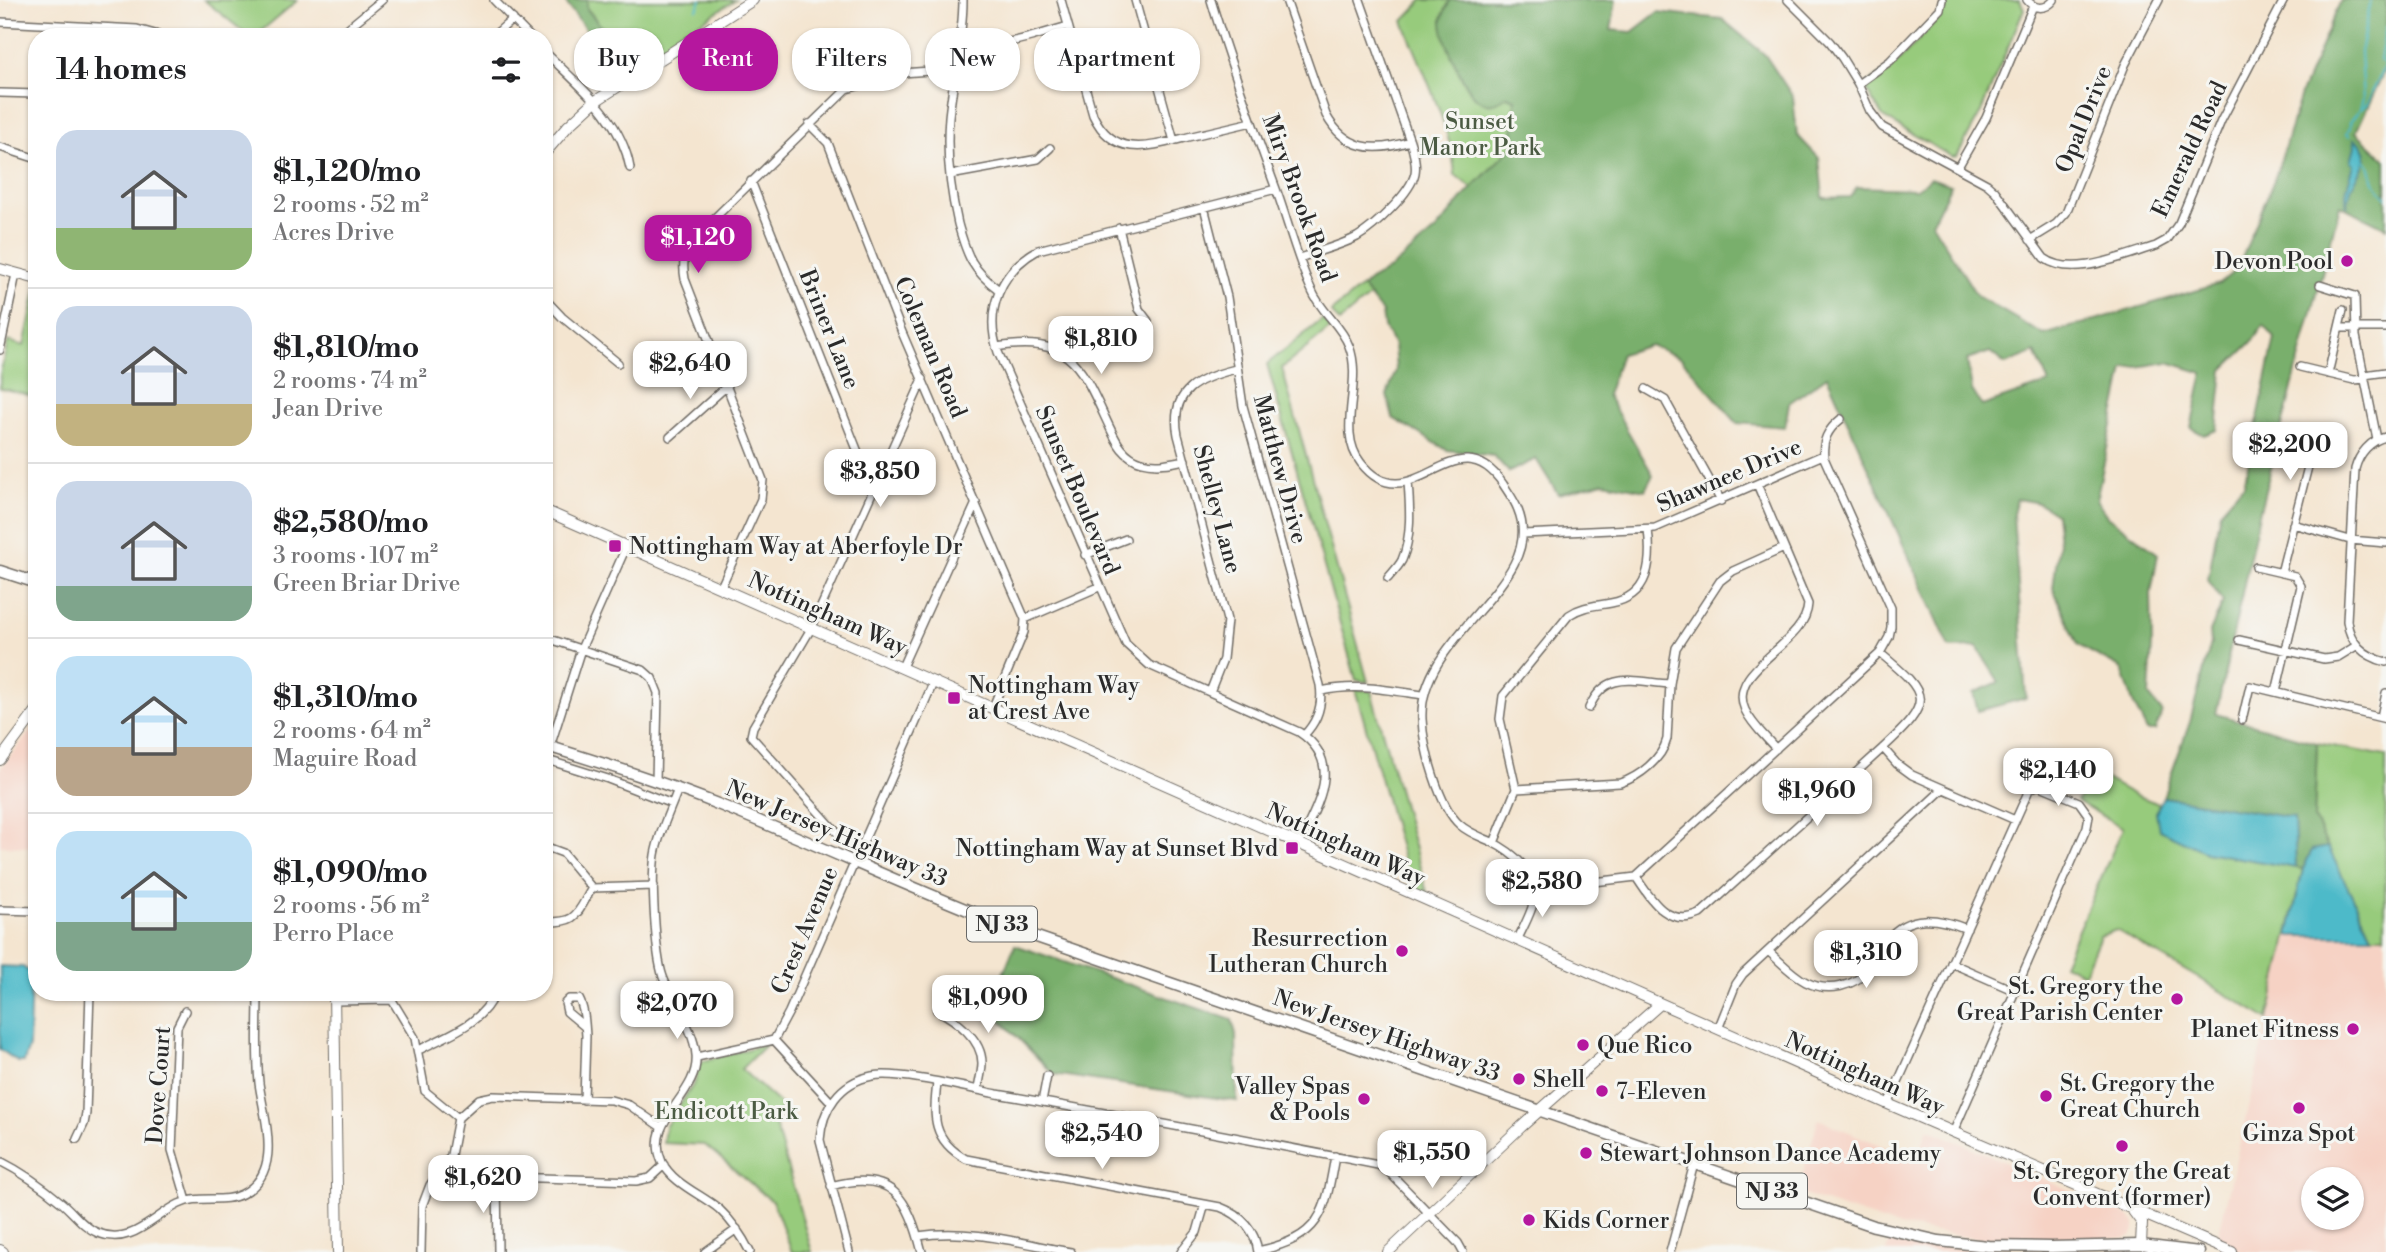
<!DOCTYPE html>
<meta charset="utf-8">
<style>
:root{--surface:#fff;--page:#f2f2f2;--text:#202124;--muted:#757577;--line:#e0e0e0;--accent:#b5179e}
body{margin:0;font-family:"Libre Bodoni",serif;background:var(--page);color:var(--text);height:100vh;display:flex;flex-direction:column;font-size:26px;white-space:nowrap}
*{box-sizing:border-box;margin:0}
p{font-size:23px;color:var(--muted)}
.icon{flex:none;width:38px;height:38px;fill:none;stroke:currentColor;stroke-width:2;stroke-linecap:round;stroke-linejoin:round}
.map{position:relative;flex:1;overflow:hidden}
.details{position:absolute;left:28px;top:28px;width:525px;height:973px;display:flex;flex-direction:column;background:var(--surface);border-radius:28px;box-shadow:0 2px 5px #0004}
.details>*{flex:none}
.guide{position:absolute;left:574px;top:28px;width:665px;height:63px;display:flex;gap:14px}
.buttons{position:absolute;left:2301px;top:1167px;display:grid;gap:14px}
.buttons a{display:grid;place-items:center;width:63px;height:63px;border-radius:50%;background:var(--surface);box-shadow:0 2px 5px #0004;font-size:35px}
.price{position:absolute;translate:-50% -60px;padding:0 16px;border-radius:14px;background:#fff;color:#222;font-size:23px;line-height:46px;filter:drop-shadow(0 2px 4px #0008)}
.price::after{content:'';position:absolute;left:50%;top:42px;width:21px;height:16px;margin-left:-10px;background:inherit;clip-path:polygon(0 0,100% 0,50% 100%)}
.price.active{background:var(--accent);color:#fff}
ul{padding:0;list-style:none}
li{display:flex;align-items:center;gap:21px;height:175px;padding:0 28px}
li+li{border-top:2px solid var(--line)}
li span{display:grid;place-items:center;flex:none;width:196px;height:140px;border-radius:21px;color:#555}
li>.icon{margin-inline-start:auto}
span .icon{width:84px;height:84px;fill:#fffc;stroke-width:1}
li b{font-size:30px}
h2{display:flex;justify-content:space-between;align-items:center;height:84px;padding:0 28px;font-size:30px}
.chip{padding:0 24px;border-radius:28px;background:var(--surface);box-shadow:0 2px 5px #0004;font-size:24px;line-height:63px}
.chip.active{background:var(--accent);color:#fff}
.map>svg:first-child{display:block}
.built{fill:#f6d2c4;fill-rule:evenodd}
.green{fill:#97cb7c;stroke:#617b54;stroke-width:2}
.forest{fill:#79af6c;stroke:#526d4c;stroke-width:2;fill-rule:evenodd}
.water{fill:#4dbac9;stroke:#3c727a;stroke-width:2}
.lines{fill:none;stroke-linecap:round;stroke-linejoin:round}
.stream{stroke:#4dbac9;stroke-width:2}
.street-casing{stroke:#716c65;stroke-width:10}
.secondary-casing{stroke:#716c65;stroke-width:12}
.primary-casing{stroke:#716c65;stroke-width:13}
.street{stroke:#fff;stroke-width:7}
.secondary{stroke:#fff;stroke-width:10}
.primary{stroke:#fff;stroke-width:10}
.poi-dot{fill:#b5179e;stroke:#f6f6f2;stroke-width:2.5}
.labels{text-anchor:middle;stroke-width:6;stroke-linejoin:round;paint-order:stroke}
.shield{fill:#f6f6f2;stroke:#686867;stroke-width:2}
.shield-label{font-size:21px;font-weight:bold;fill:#2b2b2b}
.street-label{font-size:23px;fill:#2b2b2b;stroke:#f6f6f2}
.park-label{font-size:23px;fill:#4b5b43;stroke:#f6f6f2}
.poi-label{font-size:23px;fill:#2b2b2b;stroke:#f6f6f2;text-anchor:start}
</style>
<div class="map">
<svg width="2386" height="1252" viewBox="0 0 2386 1252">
<rect width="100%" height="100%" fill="#f6f6f2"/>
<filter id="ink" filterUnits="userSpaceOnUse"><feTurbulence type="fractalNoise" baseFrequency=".0143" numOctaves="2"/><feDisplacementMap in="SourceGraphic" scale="14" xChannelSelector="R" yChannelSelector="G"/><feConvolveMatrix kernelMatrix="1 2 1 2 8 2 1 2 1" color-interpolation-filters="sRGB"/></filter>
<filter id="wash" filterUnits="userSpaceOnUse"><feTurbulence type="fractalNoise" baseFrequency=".00686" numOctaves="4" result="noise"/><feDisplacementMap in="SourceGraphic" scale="28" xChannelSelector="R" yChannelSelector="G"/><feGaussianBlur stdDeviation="1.57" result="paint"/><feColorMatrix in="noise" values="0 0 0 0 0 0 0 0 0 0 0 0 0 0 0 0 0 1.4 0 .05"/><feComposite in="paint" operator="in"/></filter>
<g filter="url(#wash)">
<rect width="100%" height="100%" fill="#f4e5d0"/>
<path class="built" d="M37,723V847L0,846V769Z
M2288,936H2385L2386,1252H2244L2217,1241ZM2314,1180H2352V1218H2314Z
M1818,1119L1916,1160L1928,1129L2129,1216L2135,1223V1228L2131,1236L2125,1238L2041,1241L1978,1239L1894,1225L1798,1193Z
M1891,1236L1924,1243L1980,1252H1886Z"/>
<path class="green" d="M204,0H298L254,37H250Z
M587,0H735L633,66L587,9Z
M1423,0H1450L1442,18C1451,47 1458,88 1486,103L1506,96L1515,98L1513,146L1472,188L1455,175C1452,129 1420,65 1403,21Z
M1948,0H2020L2024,9L1980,114L1957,156L1952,157L1883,117L1865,88C1871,79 1883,75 1891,68C1911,49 1935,25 1948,0Z
M37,286V396L36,397L0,388V375L8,341L24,346Z
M1362,287L1370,296L1339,322L1331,312Z
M1323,319L1331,328L1282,368L1368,682L1356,680L1267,364Z
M1355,689L1371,691L1428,896L1411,887Z
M2317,743L2386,756L2385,936H2372L2314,820Z
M2097,774L2131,793L2159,804L2156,812L2206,852L2303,869L2268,1019L2116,930L2100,936L2084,973L2063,964L2123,828L2077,801Z
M766,1044L741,1069L781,1105L775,1124L812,1252H792L773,1202L705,1145L663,1143L665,1127L695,1082L700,1062Z"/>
<path class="forest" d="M564,0H587V9L633,66L618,74Z
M1450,0H1616L1611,30L1632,32L1658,12L1722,19L1765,55L1793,97L1797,135L1819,158L1823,198L1850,197L1857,187L1916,189L1931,178L1951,185L1932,223L1977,296L2044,335L2219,284L2238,268L2276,175L2302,91L2341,0H2386V67L2356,132L2386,160V228L2340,205L2260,510L2216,714L2317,743L2314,819L2328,847L2312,850L2303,869L2296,868L2294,818L2163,797L2190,722L2211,643L2210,632L2223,602L2208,580L2220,511L2244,484L2275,338L2264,325L2251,343L2223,370L2217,430L2204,435L2191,428L2203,373L2168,362L2124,369L2096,500L2107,516L2158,554L2151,593L2152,645L2149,696L2162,712L2155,731H2147L2134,705L2122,669L2078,645L2053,588L2059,542L2056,514L2039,503L2017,499L2013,514L2026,698L1978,711L1973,693L1999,682L1977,647L1950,648L1827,376L1789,403L1785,427L1737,423L1681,358L1650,345L1621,354L1607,395L1653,475L1645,490L1604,482L1558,494L1536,459L1509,472L1494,456L1447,450L1393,418L1387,395L1396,370L1394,345L1384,327L1382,312L1362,287L1373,278L1390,269L1436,230L1468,192L1513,146L1515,99L1507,96C1498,103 1487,107 1477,99C1464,88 1441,37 1442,20C1443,13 1448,6 1450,0ZM1990,352L2005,364L2035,352L2049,383L1982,406L1972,390L1967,360Z
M1015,945L1232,1020L1236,1034L1237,1101L1053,1074L989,1008Z"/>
<path class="water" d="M2354,139C2376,151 2362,170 2353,184C2350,189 2349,200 2347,207C2344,186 2350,182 2354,164L2351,161L2355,146Z
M2163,797L2294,818L2296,868L2206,852L2159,830L2156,812Z
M2328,847L2372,936H2288L2303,869L2312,850Z
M0,966L23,967L31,973L29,1046L24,1062H18L0,1049Z"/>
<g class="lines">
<path class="stream" d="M697,9L701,0
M2361,109L2367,104L2385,65L2380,60L2386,27
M2350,136L2347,133L2350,127V122L2360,109L2363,99L2360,52L2371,0
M2365,160L2369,165L2374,182L2386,197"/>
</g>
</g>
<g filter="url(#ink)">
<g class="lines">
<g class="street-casing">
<path id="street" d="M494,0L530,37
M963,0C963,39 953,78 949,117C946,153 950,189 958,224C967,256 972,270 999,290
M1061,0L1093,115C1114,159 1149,147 1188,137C1209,132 1230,127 1252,122
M1135,0L1174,141
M1211,0C1230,64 1253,126 1276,189C1288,222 1297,259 1312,291C1321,312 1341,325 1349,346C1364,383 1335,431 1361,463C1411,526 1455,414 1503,484C1508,492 1515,501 1518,510C1548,583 1418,634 1422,719C1423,747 1439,807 1460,825C1469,833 1481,837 1492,842C1510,851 1538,872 1535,896C1533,911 1523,927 1517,941
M1286,0L1326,115C1345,150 1374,153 1410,141
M1788,0L1830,42L1842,58L1858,84L1870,111L1882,127L1987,184L1995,191L2044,258C2072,279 2124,255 2156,246L2167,240L2179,223L2221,121L2284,0
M2027,0C2035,10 2046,10 2054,0
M0,22L137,29L166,37
M337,37L382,0
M492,37L513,19
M960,44C1003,48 1027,38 1068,26
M544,51C579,86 621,117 630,168
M1858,84L1890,61L1940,9L1942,0
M0,93L37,94
M809,124L828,143L901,330L1025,619L1024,632L993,707
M0,147L37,159
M1958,167L1986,118L2033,6
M950,175L1038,159L1050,148
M751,181L873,490
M1276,189L1038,250C1000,271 984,311 998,352L1126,644L1149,665L1299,732C1346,763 1316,806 1299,844
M1204,207L1227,297L1243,406L1320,685C1323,705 1318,721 1304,735
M1119,228L1139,309L1148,321
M2030,240L2056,224L2066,213L2125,65L2159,0
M1300,258C1318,251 1340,246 1357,237C1374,227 1411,193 1415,173C1417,162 1413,151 1410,141L1360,0
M2320,285L2355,296L2356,336L2377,439
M544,298L562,317L618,363
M2339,328H2386
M996,347C1073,335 1081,367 1110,428C1117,443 1124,457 1142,462C1156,466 1171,463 1185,460
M0,350L16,274
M2300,367L2354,380L2365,379
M2328,374L2343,310
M2364,375L2386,372
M1646,389L1665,400L1721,501
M670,437L728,385
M2386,437C2370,440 2359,454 2355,469L2347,621C2350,644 2364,656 2386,662
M2283,439L2336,452
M1757,484L1808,604C1806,646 1726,667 1745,710C1752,725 1766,737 1776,749
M2293,524L2350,540L2386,543
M1523,534L1655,528L1823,455
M1085,555L1126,539
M2256,567L2295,576L2301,586L2276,692
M2281,573L2313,447
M1388,578C1393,572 1399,566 1402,560C1412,537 1410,507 1408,482
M721,587L761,499L763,480L685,279C682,263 684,252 693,239L847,89L902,73L930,71L955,74
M1025,619L1099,587
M544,637L643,670L652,678L658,693L656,781
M2239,640L2324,659L2338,657L2356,646
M902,667L976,503
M1321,691C1356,683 1388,690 1423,695
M1210,692L1223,659L1227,620L1178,435C1169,390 1199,378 1236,369
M1589,708C1606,669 1635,682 1670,684
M2381,717L2386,693
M2242,720L2250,686L2386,719
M550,747L581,649L627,545
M1883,748L1897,764L1912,775L2015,820
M544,759L608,779L672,804
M678,789C670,811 659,832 655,855C651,879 655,954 663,977C672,1002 694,1028 696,1055C700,1096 643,1119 662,1162C673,1184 701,1194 719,1209C732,1221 742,1236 750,1252
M1516,789L1620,783C1639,777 1662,759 1667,739L1670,684L1676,648L1720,581L1733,571L1784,548
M1494,843L1516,789L1500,719L1503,696L1569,615C1582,606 1595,606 1611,603C1650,596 1652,562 1648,529
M544,846L563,853L592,888L654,886
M857,855L751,736L753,727L812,627L923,379
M1636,877C1652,901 1668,928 1700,914L1883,748C1933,702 1931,695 1880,653
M1535,889L1636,877L1880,653L1889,637L1891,627V608L1824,458C1822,441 1827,430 1841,419
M0,910L37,911
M544,922C578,923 576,915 592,888
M1768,951C1780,961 1792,975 1806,982C1828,993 1855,987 1870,968C1877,959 1881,948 1887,940C1908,912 1939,918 1967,929
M1951,963L2015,991
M392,1000L415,1038L425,1091L458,1118
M333,1001L392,1000
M937,1010C956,1020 982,1039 982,1063C982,1072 979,1081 978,1090
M185,1011L177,1027L172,1150L187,1201
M1718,1029L1736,984L1743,974L1943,789
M774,1040L789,1012L934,681
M419,1050C447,1035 483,1024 495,992
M697,1057L774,1040L831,1102
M937,1083C933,1117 932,1140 966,1159L1220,1207C1241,1215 1255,1229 1258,1252
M584,1100L586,1036C585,1024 585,1010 579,999H569L565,1003L567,1012L585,1027
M1042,1102L1047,1076
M1888,1104L2029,790L2038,785L2079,802L2089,816L2087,827L1953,1133
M77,1139L84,1124L86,1113L90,992
M0,1161C22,1172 43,1187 62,1203C74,1213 83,1227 98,1233C132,1246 152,1217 179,1204C199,1194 223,1204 242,1194C284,1173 264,1119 259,1083C256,1053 258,1022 258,992
M447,1163L458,1171L474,1176L636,1181L650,1178L664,1165
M497,1177L498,1252
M831,1186C893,1169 908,1198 922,1252
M918,1236C970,1228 1020,1243 1071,1252
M1258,1251C1321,1237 1325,1215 1335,1156
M421,1252L422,1206L430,1185L451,1155L458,1118L479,1099L493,1096L611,1100L629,1105L661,1127
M705,1252L737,1229
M849,1252L820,1140C822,1109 840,1082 872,1076C899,1071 967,1088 997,1094C1125,1116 1251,1140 1378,1165L1389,1172L1458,1243L1463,1252
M1181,1252L1197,1232L1205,1204
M1670,1252L1694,1164"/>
</g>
<g class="secondary-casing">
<path id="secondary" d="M544,154L568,126L594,102L753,0
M0,269L37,279
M544,510L1888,1104L2232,1252
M0,760L37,710
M334,992L338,1252
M2133,1211L2142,1223L2141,1245
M0,1250L3,1252
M1388,1252L1521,1127L1660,1004"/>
</g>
<g class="primary-casing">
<path id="primary" d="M0,571L37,583
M544,745C605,764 666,783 725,807C826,848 925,895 1028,934L1874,1226L1939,1241L1988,1246L2051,1247L2141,1245L2199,1252"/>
</g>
<use href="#street" class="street"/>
<use href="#secondary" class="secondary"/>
<use href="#primary" class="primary"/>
</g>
</g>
<g class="poi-dot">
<circle cx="2347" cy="261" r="7"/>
<rect x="608" y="539" width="14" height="14" rx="3.5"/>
<rect x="947" y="691" width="14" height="14" rx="3.5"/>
<rect x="1285" y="841" width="14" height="14" rx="3.5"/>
<circle cx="1402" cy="951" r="7"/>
<circle cx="2177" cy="999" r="7"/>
<circle cx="2353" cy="1029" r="7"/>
<circle cx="1583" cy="1045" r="7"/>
<circle cx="1519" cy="1079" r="7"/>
<circle cx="1602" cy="1091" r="7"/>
<circle cx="2046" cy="1096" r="7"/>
<circle cx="1364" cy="1099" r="7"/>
<circle cx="2299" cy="1108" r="7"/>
<circle cx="2122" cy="1146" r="7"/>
<circle cx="1586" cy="1153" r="7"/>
<circle cx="1529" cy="1220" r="7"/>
</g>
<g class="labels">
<g class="shield">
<rect x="967" y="906.5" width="70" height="35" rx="5"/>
<rect x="1737" y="1173.5" width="70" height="35" rx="5"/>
</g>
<g class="shield-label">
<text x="1002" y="931">NJ 33</text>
<text x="1772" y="1198">NJ 33</text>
</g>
<g class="street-label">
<text transform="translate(2083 119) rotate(-68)" y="8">Opal Drive</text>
<text transform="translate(2189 149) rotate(-65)" y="8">Emerald Road</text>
<text transform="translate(1300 198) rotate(70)" y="8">Miry Brook Road</text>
<text transform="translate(830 329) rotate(68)" y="8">Briner Lane</text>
<text transform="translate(931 347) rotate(67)" y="8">Coleman Road</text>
<text transform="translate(1281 469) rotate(75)" y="8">Matthew Drive</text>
<text transform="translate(1729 475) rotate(-23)" y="8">Shawnee Drive</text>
<text transform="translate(1078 490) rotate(67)" y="8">Sunset Boulevard</text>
<text transform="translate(1218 509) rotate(75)" y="8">Shelley Lane</text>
<text transform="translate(828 613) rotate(24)" y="8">Nottingham Way</text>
<text transform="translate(837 833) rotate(23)" y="8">New Jersey Highway 33</text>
<text transform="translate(1346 844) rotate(24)" y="8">Nottingham Way</text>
<text transform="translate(804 930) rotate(-67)" y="8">Crest Avenue</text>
<text transform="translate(1387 1035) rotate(19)" y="8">New Jersey Highway 33</text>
<text transform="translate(1865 1073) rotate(24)" y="8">Nottingham Way</text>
<text transform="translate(158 1085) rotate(-86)" y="8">Dove Court</text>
</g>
<g class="park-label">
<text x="1480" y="129">Sunset<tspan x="1480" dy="26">Manor Park</tspan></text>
<text x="726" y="1119">Endicott Park</text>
</g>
<g class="poi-label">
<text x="2333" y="269" text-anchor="end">Devon Pool</text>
<text x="629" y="554">Nottingham Way at Aberfoyle Dr</text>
<text x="968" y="693">Nottingham Way<tspan x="968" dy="26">at Crest Ave</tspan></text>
<text x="1278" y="856" text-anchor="end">Nottingham Way at Sunset Blvd</text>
<text x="1388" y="946" text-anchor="end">Resurrection<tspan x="1388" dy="26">Lutheran Church</tspan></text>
<text x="2163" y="994" text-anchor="end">St. Gregory the<tspan x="2163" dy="26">Great Parish Center</tspan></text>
<text x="2339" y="1037" text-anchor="end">Planet Fitness</text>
<text x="1597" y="1053">Que Rico</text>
<text x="1533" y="1087">Shell</text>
<text x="2060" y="1091">St. Gregory the<tspan x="2060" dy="26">Great Church</tspan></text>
<text x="1350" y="1094" text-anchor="end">Valley Spas<tspan x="1350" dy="26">&amp; Pools</tspan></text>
<text x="1616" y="1099">7-Eleven</text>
<text x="2299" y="1141" text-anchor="middle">Ginza Spot</text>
<text x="1600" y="1161">Stewart Johnson Dance Academy</text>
<text x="2122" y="1179" text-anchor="middle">St. Gregory the Great<tspan x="2122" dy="26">Convent (former)</tspan></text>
<text x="1543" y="1228">Kids Corner</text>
</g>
</g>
</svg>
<div class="buttons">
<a><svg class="icon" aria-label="layers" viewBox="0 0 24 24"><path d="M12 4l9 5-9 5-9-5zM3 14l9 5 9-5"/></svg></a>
</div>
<b class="price active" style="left:698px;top:275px">$1,120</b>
<b class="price" style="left:1101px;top:376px">$1,810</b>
<b class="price" style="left:690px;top:401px">$2,640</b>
<b class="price" style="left:2290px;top:482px">$2,200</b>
<b class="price" style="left:880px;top:509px">$3,850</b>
<b class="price" style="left:2058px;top:808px">$2,140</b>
<b class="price" style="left:1817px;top:828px">$1,960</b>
<b class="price" style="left:1542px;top:919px">$2,580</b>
<b class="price" style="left:1866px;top:990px">$1,310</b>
<b class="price" style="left:988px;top:1035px">$1,090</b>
<b class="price" style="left:677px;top:1041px">$2,070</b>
<b class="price" style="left:1102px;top:1171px">$2,540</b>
<b class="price" style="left:1432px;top:1190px">$1,550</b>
<b class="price" style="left:483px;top:1215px">$1,620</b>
<div class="guide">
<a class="chip">Buy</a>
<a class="chip active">Rent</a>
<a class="chip">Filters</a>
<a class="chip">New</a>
<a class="chip">Apartment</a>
</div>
<section class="details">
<h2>14 homes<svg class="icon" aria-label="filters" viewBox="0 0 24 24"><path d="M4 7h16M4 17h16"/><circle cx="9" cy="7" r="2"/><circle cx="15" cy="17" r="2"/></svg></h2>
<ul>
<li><span style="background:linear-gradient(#c9d6e8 70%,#8fb573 0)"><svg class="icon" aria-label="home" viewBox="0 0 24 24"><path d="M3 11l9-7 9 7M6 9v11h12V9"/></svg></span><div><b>$1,120/mo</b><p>2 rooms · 52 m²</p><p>Acres Drive</p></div></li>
<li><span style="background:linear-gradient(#c9d6e8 70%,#c2b280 0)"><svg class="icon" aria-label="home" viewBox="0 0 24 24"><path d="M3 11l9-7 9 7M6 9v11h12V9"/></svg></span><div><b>$1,810/mo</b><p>2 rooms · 74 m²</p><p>Jean Drive</p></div></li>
<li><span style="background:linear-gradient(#c9d6e8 75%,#7fa58c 0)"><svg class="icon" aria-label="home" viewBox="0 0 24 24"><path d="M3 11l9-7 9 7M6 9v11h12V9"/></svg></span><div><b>$2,580/mo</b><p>3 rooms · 107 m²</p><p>Green Briar Drive</p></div></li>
<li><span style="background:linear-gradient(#bfe0f5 65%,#b9a48a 0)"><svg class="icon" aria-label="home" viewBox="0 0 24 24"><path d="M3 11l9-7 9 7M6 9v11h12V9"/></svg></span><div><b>$1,310/mo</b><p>2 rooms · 64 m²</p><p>Maguire Road</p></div></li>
<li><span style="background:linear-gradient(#bfe0f5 65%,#7fa58c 0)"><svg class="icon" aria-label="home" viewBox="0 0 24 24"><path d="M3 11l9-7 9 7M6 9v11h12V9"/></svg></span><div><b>$1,090/mo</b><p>2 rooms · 56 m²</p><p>Perro Place</p></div></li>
</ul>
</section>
</div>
